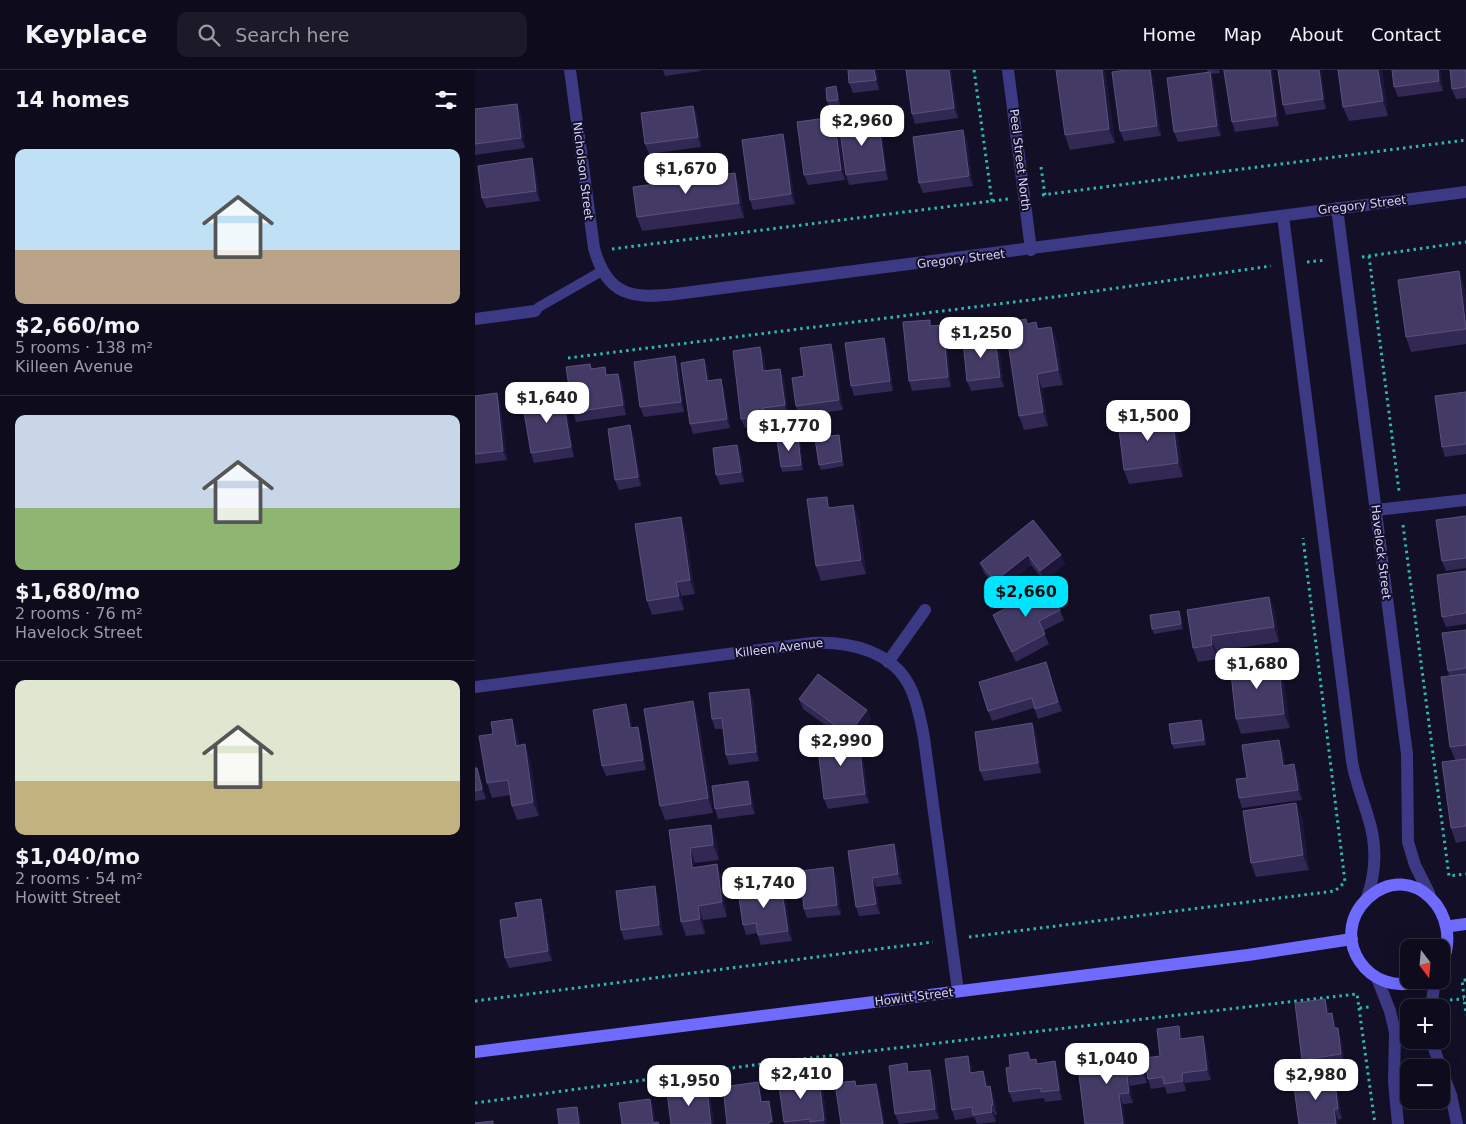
<!DOCTYPE html>
<meta charset="utf-8">
<style>
:root{--surface:#0e0b1c;--page:#1c1929;--text:#f1f3f6;--muted:#9b9ba3;--line:#2e2b3b;--accent:#00e5ff}
body{margin:0;font-family:"DejaVu Sans",sans-serif;background:var(--page);color:var(--text);height:100vh;display:flex;flex-direction:column;font-size:19px;white-space:nowrap}
*{box-sizing:border-box;margin:0}
p{font-size:16px;color:var(--muted)}
.icon{flex:none;width:28px;height:28px;fill:none;stroke:currentColor;stroke-width:2;stroke-linecap:round;stroke-linejoin:round}
.map{position:relative;flex:1;overflow:hidden}
.panel{display:flex;flex-direction:column;background:var(--surface);width:475px}
.panel>*{flex:none}
.needle{width:32px;rotate:164deg}
.controls{position:absolute;left:925px;top:869px;display:grid;gap:10px}
.controls a{display:grid;place-items:center;width:50px;height:50px;border-radius:10px;background:var(--surface);box-shadow:0 5px 20px #0002,0 0 0 1px var(--line);font-size:25px}
.price{position:absolute;translate:-50% -42px;padding:0 11px;border-radius:10px;background:#fff;color:#222;font-size:16px;line-height:32px;filter:drop-shadow(0 1px 2px #0008)}
.price::after{content:'';position:absolute;left:50%;top:30px;width:15px;height:11px;margin-left:-8px;background:inherit;clip-path:polygon(0 0,100% 0,50% 100%)}
.price.selected{background:var(--accent);color:#111}
ul{padding:0;list-style:none}
li{display:grid;align-content:center;gap:10px;height:265px;padding:0 15px}
li+li{border-top:1px solid var(--line)}
li span{display:grid;place-items:center;height:155px;border-radius:10px;color:#555}
li>.icon{margin-inline-start:auto}
span .icon{width:90px;height:90px;fill:#fffc;stroke-width:1}
li b{font-size:21px}
h2{display:flex;justify-content:space-between;align-items:center;height:60px;padding:0 15px;font-size:21px}
header{display:flex;align-items:center;gap:30px;box-sizing:border-box;height:70px;padding:0 25px;background:var(--surface);border-bottom:1px solid var(--line)}
header strong{font-size:24px}
nav{display:flex;gap:28px;margin-inline-start:auto;font-size:18px}
.search{width:350px;height:45px;background:var(--page);display:flex;align-items:center;gap:12px;box-sizing:border-box;padding:0 18px;border-radius:10px;color:var(--muted);font-size:19px}
main{display:flex;flex:1;min-height:0}
.map>svg:first-child{display:block}
.lines{fill:none;stroke-linecap:round;stroke-linejoin:round}
.path{stroke:#2fb8b0;stroke-width:3;stroke-dasharray:2.5 4;stroke-linecap:butt}
.lane{stroke:#3d3a85;stroke-width:10}
.street{stroke:#3d3a85;stroke-width:12}
.secondary{stroke:#6f6bff;stroke-width:12}
.wall{fill:#312854}
.shaded-wall{fill:#1d163a}
.building{fill:#433a66;stroke:#5a527e}
.labels{text-anchor:middle;stroke-width:4;stroke-linejoin:round;paint-order:stroke}
.street-label{font-size:12px;fill:#d9d4ff;stroke:#130f26}
</style>
<header>
<strong>Keyplace</strong>
<div class="search"><svg class="icon" aria-label="search" viewBox="0 0 24 24"><circle cx="10" cy="10" r="6"/><path d="M15 15l6 6"/></svg>Search here</div>
<nav><a>Home</a><a>Map</a><a>About</a><a>Contact</a></nav>
</header>
<main>
<section class="panel">
<h2>14 homes<svg class="icon" aria-label="filters" viewBox="0 0 24 24"><path d="M4 7h16M4 17h16"/><circle cx="9" cy="7" r="2"/><circle cx="15" cy="17" r="2"/></svg></h2>
<ul>
<li><span style="background:linear-gradient(#bfe0f5 65%,#b9a48a 0)"><svg class="icon" aria-label="home" viewBox="0 0 24 24"><path d="M3 11l9-7 9 7M6 9v11h12V9"/></svg></span><div><b>$2,660/mo</b><p>5 rooms · 138 m²</p><p>Killeen Avenue</p></div></li>
<li><span style="background:linear-gradient(#c9d6e8 60%,#8fb573 0)"><svg class="icon" aria-label="home" viewBox="0 0 24 24"><path d="M3 11l9-7 9 7M6 9v11h12V9"/></svg></span><div><b>$1,680/mo</b><p>2 rooms · 76 m²</p><p>Havelock Street</p></div></li>
<li><span style="background:linear-gradient(#dfe7d0 65%,#c2b280 0)"><svg class="icon" aria-label="home" viewBox="0 0 24 24"><path d="M3 11l9-7 9 7M6 9v11h12V9"/></svg></span><div><b>$1,040/mo</b><p>2 rooms · 54 m²</p><p>Howitt Street</p></div></li>
</ul>
</section>
<div class="map">
<svg width="991" height="1054" viewBox="0 0 991 1054">
<rect width="100%" height="100%" fill="#130f26"/>
<g class="lines">
<path class="path" d="M499,0L517,131
M566,97L570,125
M567,125L991,70
M137,179L533,129
M894,186L924,421
M887,187L991,172
M832,192L851,190
M93,288L579,227L796,196
M928,455L974,806L991,804
M494,867L860,821L870,812L828,468
M991,910H987L991,945
M975,930L989,929
M0,931L458,872
M884,938L900,1054
M0,1033L301,992L882,924L884,938L894,937"/>
<path class="lane" d="M60,241L64,237L127,201"/>
<path class="street" d="M95,0L119,178C132,226 157,229 201,224L991,122
M533,0L556,180
M862,138L932,684L933,772L940,795L954,823
M808,146L877,691C880,711 888,729 893,747C902,774 901,802 892,828
M0,249L60,241
M901,440L991,430
M413,592L450,540
M0,617L337,573C374,571 419,581 436,619C443,634 446,652 449,668L483,921
M902,908L915,941L920,962L919,1012L923,1054
M956,938L960,910
M956,970L966,998
M966,999L976,1025L982,1054"/>
<path class="secondary" d="M976,856L991,854
M947,910C895,931 851,867 893,828C937,788 991,845 966,895
M0,982L773,885L877,869"/>
</g>
<path class="wall" d="M188,0H226V1L190,6Z
M373,0H402L404,20L378,23L374,13Z
M431,0H476L483,48L440,54L437,44Z
M630,0L640,73L595,80L590,65Z
M732,0H744L745,3L736,4L739,12L746,66L703,72L699,62L733,3Z
M748,0H797L804,56L760,62L757,52Z
M803,0H846L851,39L811,45L808,35Z
M863,0H907L913,46L874,51L868,37Z
M917,0H965L968,21L923,27L919,17Z
M991,0V28L981,29L977,19Z
M678,7L686,66L649,71L645,61Z
M363,21L365,35L354,36L352,31Z
M218,36L222,45L226,77L174,84L170,74Z
M0,39L46,44L50,78L0,85Z
M363,57L370,110L333,115L329,105Z
M406,59L413,110L374,115L371,105Z
M488,60L492,70L498,116L448,123L444,113Z
M308,64L311,74L320,134L278,140L275,130Z
M60,98L65,131L11,138L7,128Z
M260,103L265,117L269,148L167,161L162,147Z
M984,201L989,216L991,232V274L936,282L931,267Z
M561,252L564,259L576,257L582,271L588,315L567,318L573,356L549,360L544,346L553,254Z
M468,255L471,265L476,317L437,321L434,311L457,256Z
M409,268L413,278L418,321L379,326L376,316Z
M520,268L524,278L529,317L496,321L492,311Z
M285,277L289,287L291,301L305,299L309,309L313,345L291,348L292,355L270,358L266,349Z
M360,284L368,340L324,346L321,336L329,306Z
M200,286L204,296L209,342L169,347L165,337Z
M229,289L233,299L234,311L249,319L255,358L218,364L215,354Z
M115,294L117,299L133,305L143,304L147,313L151,345L101,352L98,342Z
M991,322V384L970,387L967,377Z
M87,324L91,334L99,387L59,393L56,383Z
M0,326L25,333L32,390L0,394Z
M702,359L708,407L654,414L649,400Z
M159,365L166,416L144,420L140,410Z
M364,365L365,370L369,396L346,400L344,395Z
M323,367L325,372L328,400L307,402L306,397Z
M266,385L269,412L245,415L241,405Z
M352,427L355,438L378,435L384,449L391,504L346,511L341,496Z
M991,446V498L971,501L967,491Z
M558,450L590,494L569,511L556,495L524,521L509,503L505,493Z
M211,462L220,524L207,526L209,540L177,545L172,531Z
M991,501V554L971,557L967,547Z
M585,540L589,550L568,561L574,574L541,592L522,555L518,545Z
M712,540L800,541L804,572L741,581L743,589L723,592L718,578Z
M704,541L706,546L708,559L679,564L677,559Z
M991,560V771L981,773L976,758L980,690L975,677L974,606L973,601Z
M571,592L587,641L563,649L559,638L517,651L513,641Z
M808,604L815,658L766,664L761,649Z
M278,629L284,691L254,695L251,685L248,659H240L237,649Z
M324,629L392,640L396,649L383,667L386,675L394,733L353,739L349,729L367,667L328,639Z
M151,634L155,644L157,658L166,667L171,700L131,706L127,696Z
M223,646L238,743L190,750L185,736Z
M726,650L728,655L731,675L699,679L697,674Z
M557,653L561,663L566,703L509,711L505,701Z
M42,664L44,675L55,689L64,746L42,750L37,736L35,725L17,728L12,713Z
M808,680L810,695L823,704L827,730L767,738L764,728L772,708Z
M0,698H2L6,708L11,729L0,731Z
M273,711L276,721L280,744L243,749L240,739Z
M821,733L827,748L834,800L781,807L776,793Z
M194,760L241,769L244,790L220,793V797L242,794L247,809L252,847L228,850L230,864L211,866L206,852Z
M419,774L423,784L427,814L401,817L405,844L384,846L381,837L373,781Z
M362,807L366,845L332,848L329,839Z
M306,815L310,824L317,871L286,875L282,863L271,865L268,855Z
M183,826L188,865L149,870L146,860Z
M66,829L69,839L77,891L34,898L30,888Z
M854,939V943L860,953L861,958L866,968L870,994L831,999L827,990Z
M707,966V968L731,976L736,1010L710,1013L711,1021L692,1024L690,1017L676,1019L673,1009L685,986Z
M602,989L669,990L672,1013L655,1016L658,1033L648,1034L650,1054H610Z
M556,990L563,994L580,991L583,1001L587,1030L570,1032L569,1028L538,1032L534,1022L535,997Z
M496,995L497,1003L508,1001L512,1011L513,1017L519,1026L522,1045H520L521,1052L502,1054L499,1047L480,1050L477,1040Z
M436,1002L459,1009L464,1049L424,1054L420,1044Z
M323,1007L325,1013L344,1010L348,1020L352,1054H309V1052Z
M859,1015L860,1021H861L864,1030L867,1049L824,1054Z"/>
<path class="shaded-wall" d="M399,0H402L404,20L401,10Z
M474,0H476L483,48L479,38Z
M627,0H630L640,73L634,59Z
M675,0H676L678,7L686,66L682,56Z
M795,0H797L804,56L801,46Z
M844,0H846L851,39L848,29Z
M903,0H907L913,46L908,31Z
M963,0H965L968,21L964,11Z
M735,2L739,12L746,66L742,56Z
M361,16L363,21L365,35L363,30Z
M42,34L46,44L50,78L46,68Z
M218,36L222,45L226,77L223,67Z
M359,47L363,57L370,110L366,100Z
M403,49L406,59L413,110L410,100Z
M488,60L492,70L498,116L494,106Z
M308,64L311,74L320,134L316,124Z
M57,88L60,98L65,131L61,121Z
M260,103L265,117L269,148L264,133Z
M984,201L989,216L991,232V258Z
M468,255L471,265L476,317L473,307Z
M576,257L582,271L588,315L583,300Z
M409,268L413,278L418,321L415,311Z
M520,268L524,278L529,317L525,307Z
M356,274L360,284L368,340L364,330Z
M285,277L289,287L292,311L288,301Z
M200,286L204,296L209,342L206,332Z
M229,289L233,299L236,321L232,311Z
M305,299L309,309L313,345L310,335Z
M143,304L147,313L151,345L148,335Z
M562,304L567,318L573,356L568,342Z
M246,309L249,319L255,358L252,349Z
M22,323L25,333L32,390L28,381Z
M87,324L91,334L99,387L96,377Z
M288,338L291,348L292,355L288,346Z
M697,345L702,359L708,407L703,393Z
M155,355L159,365L166,416L163,407Z
M364,365L365,370L369,396L367,391Z
M323,367L325,372L328,400L326,395Z
M262,375L266,385L269,412L266,402Z
M352,427L357,441L353,438Z
M378,435L384,449L391,504L386,490Z
M206,447L211,462L220,524L215,510Z
M553,485L556,495L524,521L520,511Z
M586,485L590,494L569,511L565,501Z
M201,512L207,526L209,540L204,526Z
M794,527L800,541L804,572L799,557Z
M704,541L706,546L708,559L706,554Z
M736,566L741,581L743,589L737,575Z
M803,590L808,604L815,658L809,644Z
M571,592L575,602L587,641L583,632Z
M274,619L278,629L284,691L281,682Z
M218,631L223,646L238,743L233,728Z
M151,634L155,644L159,668L155,658Z
M392,640L396,649L383,667L386,675L394,733L390,724L381,670L377,660Z
M37,649L42,664L46,690L41,676Z
M726,650L728,655L731,675L729,670Z
M557,653L561,663L566,703L563,693Z
M163,657L166,667L171,700L168,690Z
M804,670L808,680L812,706L808,696Z
M50,674L55,689L64,746L58,732Z
M819,694L823,704L827,730L823,720Z
M2,698L6,708L11,729L7,719Z
M273,711L276,721L280,744L276,734Z
M821,733L827,748L834,800L828,785Z
M236,755L241,769L244,790L238,775Z
M419,774L423,784L427,814L423,804Z
M215,778L220,793L222,812L217,798Z
M242,794L247,809L252,847L247,832Z
M358,797L362,807L366,845L362,835Z
M397,808L401,817L405,844L401,834Z
M306,815L310,824L317,871L313,861Z
M180,816L183,826L188,865L184,855Z
M66,829L69,839L77,891L73,881Z
M223,836L228,850L230,864L225,849Z
M850,929L854,939L856,954L852,944Z
M857,943L860,953L863,968L859,958Z
M704,956L707,966L709,979L705,969Z
M863,958L866,968L870,994L866,984Z
M728,966L731,976L736,1010L732,1000Z
M666,980L669,990L672,1013L668,1003Z
M493,986L496,995L499,1013L495,1003Z
M580,991L583,1001L587,1030L584,1020Z
M455,1000L459,1009L464,1049L460,1039Z
M508,1001L512,1011L514,1027L511,1017Z
M707,1003L710,1013L711,1021L708,1011Z
M855,1005L859,1015L861,1031L857,1021Z
M652,1006L655,1016L658,1033L654,1023Z
M344,1010L348,1020L352,1054H350L349,1050Z
M283,1012L286,1021L289,1042L286,1032Z
M401,1014L405,1024L410,1054H408Z
M515,1016L519,1026L522,1045L518,1035Z
M232,1019L236,1028L239,1054H236Z
M861,1021L864,1030L867,1049L863,1039Z
M644,1024L648,1034L650,1054H648Z
M175,1029L179,1039L181,1054H178Z
M294,1031L297,1041L299,1054H298L297,1052Z
M516,1035L520,1045L521,1052L517,1042Z
M102,1037L106,1047V1054H104Z
M859,1039L863,1049V1054H861Z"/>
<path class="building" d="M373,0H399L401,10L374,13Z
M431,0H474L479,38L437,44Z
M581,0H627L634,59L590,65Z
M651,0H675L682,56L645,61L637,2Z
M749,0H795L801,46L757,52Z
M803,0H844L848,29L808,35Z
M863,0H903L908,31L868,37Z
M917,0H963L964,11L919,17Z
M975,0H991V17L977,19Z
M735,2L742,56L699,62L692,8Z
M361,16L363,30L352,31L351,18Z
M42,34L46,68L0,74V39Z
M218,36L223,67L170,74L166,43Z
M359,47L366,100L329,105L322,52Z
M403,49L410,100L371,105L364,54Z
M488,60L494,106L444,113L438,67Z
M308,64L316,124L275,130L267,70Z
M57,88L61,121L7,128L3,96Z
M260,103L264,133L162,147L158,117Z
M984,201L991,259L931,267L923,210Z
M551,249L552,254L561,252L562,259L576,257L583,300L562,304L568,342L544,346L530,253Z
M455,250V256L468,255L473,307L434,311L428,252Z
M409,268L415,311L376,316L370,273Z
M520,268L525,307L492,311L488,271Z
M356,274L364,330L321,336L317,308L329,306L325,278Z
M285,277L288,301L305,299L310,335L288,338V346L266,349L258,281Z
M200,286L206,332L165,337L159,292Z
M229,289L232,311L246,309L252,349L215,354L206,293Z
M115,294L116,299L130,297L131,305L143,304L148,335L98,342L91,297Z
M991,322V374L967,377L960,326Z
M22,323L28,381L0,384V326Z
M87,324L96,377L56,383L47,330Z
M697,345L703,393L649,400L643,352Z
M155,355L163,407L140,410L133,359Z
M364,365L367,391L344,395L340,368Z
M323,367L326,395L306,397L302,370Z
M262,375L266,402L241,405L238,378Z
M352,427L353,438L378,435L386,490L341,496L332,429Z
M991,446V488L967,491L961,450Z
M206,447L215,510L201,512L204,526L172,531L160,454Z
M558,450L586,485L565,501L553,485L520,511L505,493Z
M991,501V543L967,547L962,505Z
M573,516L585,540L564,551L570,564L537,582L518,545Z
M794,527L799,557L736,566L737,575L718,578L712,540Z
M704,541L706,554L677,559L675,545Z
M991,560V598L973,601L967,563Z
M803,590L809,644L761,649L755,595Z
M571,592L583,632L560,639L557,628L513,641L504,612Z
M343,604L392,640L377,660L368,661L324,629Z
M991,604V675L975,677L966,607Z
M274,619L281,682L251,685L247,648L237,649L234,623Z
M218,631L233,728L185,736L169,639Z
M151,634L155,658L163,657L168,690L127,696L118,640Z
M37,649L41,676L50,674L58,732L37,736L33,710L12,713L4,666L18,664L16,652Z
M726,650L729,670L697,674L694,654Z
M557,653L563,693L505,701L500,662Z
M383,665L390,724L349,729L342,671Z
M804,670L808,696L819,694L823,720L764,728L761,709L772,708L767,675Z
M991,689V756L976,758L967,692Z
M0,698H2L7,719L0,721Z
M273,711L276,734L240,739L237,716Z
M821,733L828,785L776,793L768,741Z
M236,755L238,775L215,778L217,798L242,794L247,832L223,836L225,849L206,852L194,760Z
M419,774L423,804L397,808L401,834L381,837L373,781Z
M358,797L362,835L329,839L325,801Z
M306,815L313,861L283,865L281,853L268,855L263,821Z
M180,816L184,855L146,860L141,821Z
M66,829L73,881L30,888L25,850L43,847L40,833Z
M850,929L852,944L857,943L859,958H863L866,984L827,990L820,933Z
M704,956L705,969L728,966L732,1000L707,1003L708,1011L689,1014L688,1007L673,1009L670,988L685,986L682,959Z
M666,980L668,1003L652,1006L654,1023L644,1024L648,1054H610L602,989Z
M553,982L555,990L561,989L562,994L580,991L584,1020L566,1022V1018L534,1022L531,998L535,997L534,985Z
M493,986L495,1003L508,1001L511,1017L515,1016L518,1035H516L517,1042L498,1045L497,1037L477,1040L470,989Z
M432,993L433,1002L455,1000L460,1039L420,1044L414,996Z
M855,1005L857,1021H861L863,1039H859L861,1054H824L818,1010Z
M323,1007L324,1013L344,1010L349,1050L335,1052V1049L309,1052L303,1009Z
M380,1011L381,1016L401,1014L408,1054H366L360,1013Z
M283,1012L286,1032L294,1031L297,1052H294V1054H252L248,1017Z
M232,1019L236,1054H196L192,1023Z
M175,1029L178,1053L183,1052L184,1054H147L144,1033Z
M102,1037L104,1054H84L82,1039Z
M18,1051V1054H0V1053Z"/>
<g class="labels">
<g class="street-label">
<text transform="translate(545 90) rotate(83)" y="4">Peel Street North</text>
<text transform="translate(108 101) rotate(83)" y="4">Nicholson Street</text>
<text transform="translate(887 135) rotate(-7)" y="4">Gregory Street</text>
<text transform="translate(486 189) rotate(-7)" y="4">Gregory Street</text>
<text transform="translate(906 482) rotate(83)" y="4">Havelock Street</text>
<text transform="translate(304 578) rotate(-7)" y="4">Killeen Avenue</text>
<text transform="translate(439 927) rotate(-7)" y="4">Howitt Street</text>
</g>
</g>
</svg>
<div class="controls">
<a><svg class="needle" viewBox="-14 -14 28 28"><path d="M0-13l5 13h-10z" fill="#e53935"/><path d="M0 13l5-13h-10z" fill="#9b9ba3"/></svg></a>
<a>+</a>
<a>−</a>
</div>
<b class="price" style="left:387px;top:77px">$2,960</b>
<b class="price" style="left:211px;top:125px">$1,670</b>
<b class="price" style="left:506px;top:289px">$1,250</b>
<b class="price" style="left:72px;top:354px">$1,640</b>
<b class="price" style="left:673px;top:372px">$1,500</b>
<b class="price" style="left:314px;top:382px">$1,770</b>
<b class="price selected" style="left:551px;top:548px">$2,660</b>
<b class="price" style="left:782px;top:620px">$1,680</b>
<b class="price" style="left:366px;top:697px">$2,990</b>
<b class="price" style="left:289px;top:839px">$1,740</b>
<b class="price" style="left:632px;top:1015px">$1,040</b>
<b class="price" style="left:326px;top:1030px">$2,410</b>
<b class="price" style="left:841px;top:1031px">$2,980</b>
<b class="price" style="left:214px;top:1037px">$1,950</b>
</div>
</main>
